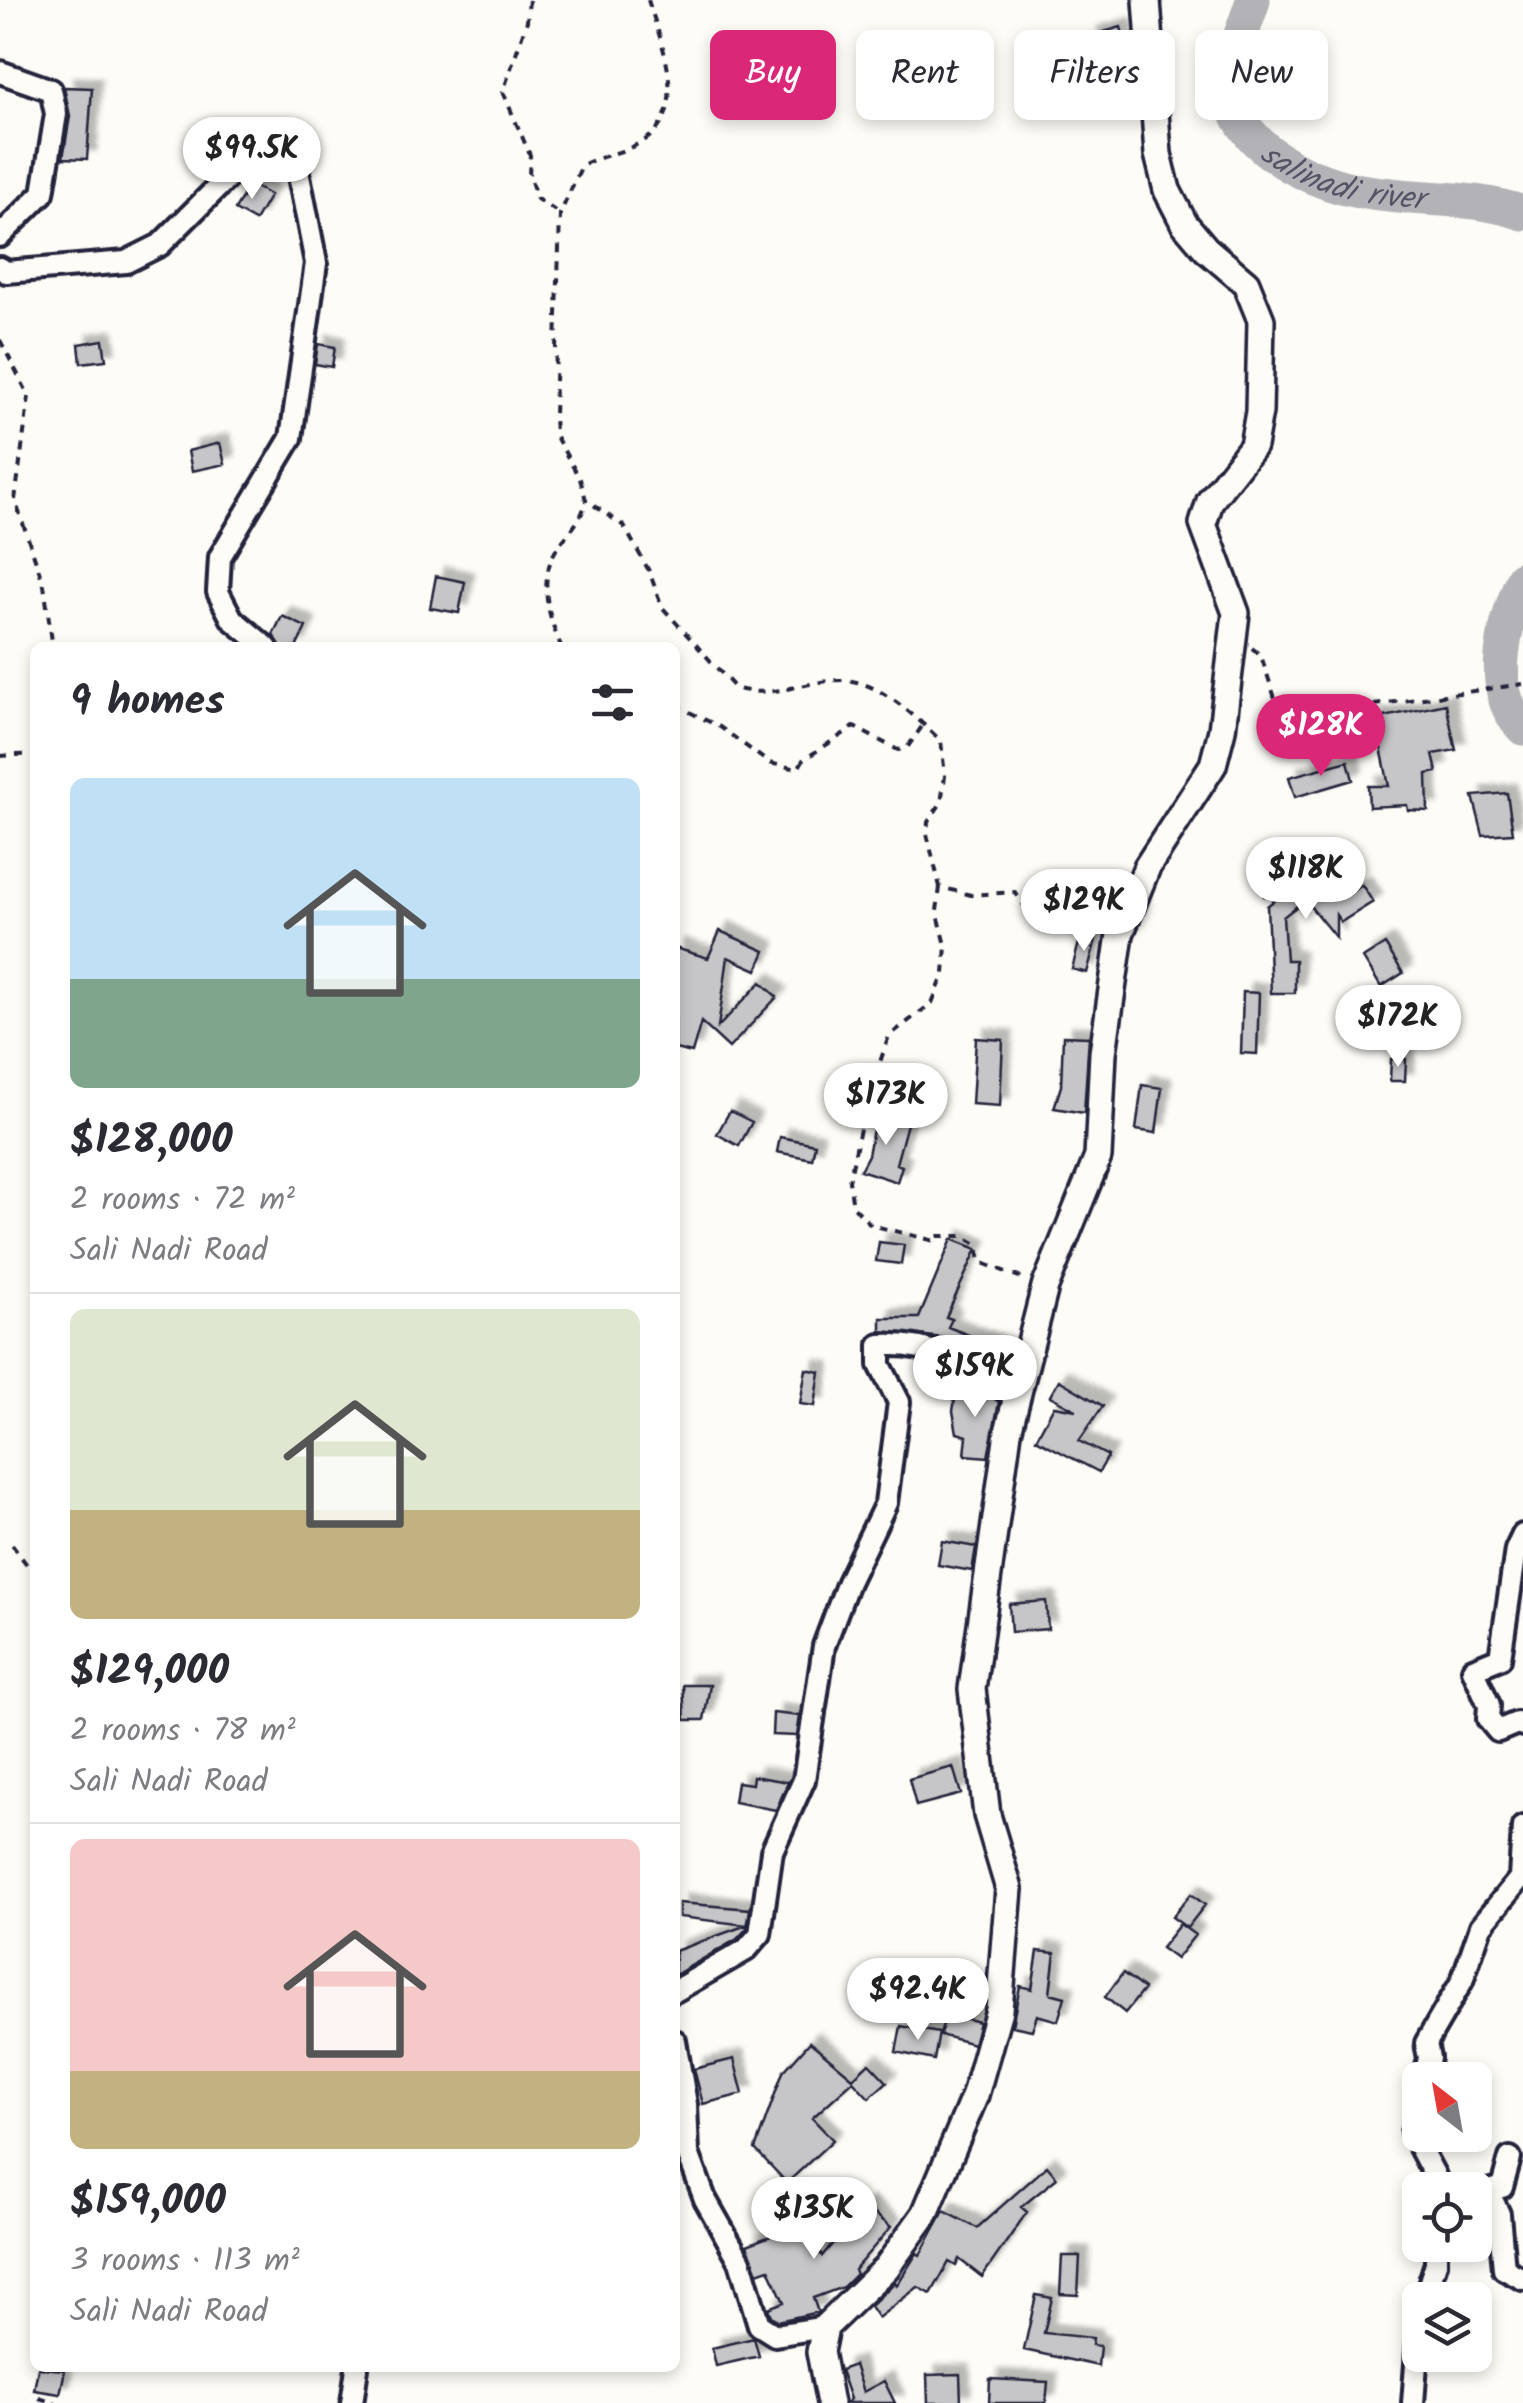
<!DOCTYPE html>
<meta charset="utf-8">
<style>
:root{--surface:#fff;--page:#f2f2f3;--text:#2b2b33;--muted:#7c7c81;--line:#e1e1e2;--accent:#db2777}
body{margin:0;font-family:Kalam,sans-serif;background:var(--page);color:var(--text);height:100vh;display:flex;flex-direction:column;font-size:38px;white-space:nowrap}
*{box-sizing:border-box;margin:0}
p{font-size:32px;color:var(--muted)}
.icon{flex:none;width:55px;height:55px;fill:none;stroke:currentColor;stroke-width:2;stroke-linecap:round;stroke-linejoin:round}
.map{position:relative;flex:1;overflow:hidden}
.drawer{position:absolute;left:30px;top:642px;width:650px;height:1730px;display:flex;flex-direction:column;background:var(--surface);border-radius:15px;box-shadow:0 5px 15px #0003}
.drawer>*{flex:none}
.top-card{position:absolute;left:710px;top:30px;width:662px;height:90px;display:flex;gap:20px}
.needle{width:65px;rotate:329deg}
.controls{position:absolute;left:1402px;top:2062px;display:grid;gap:20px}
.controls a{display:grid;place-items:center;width:90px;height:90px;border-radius:15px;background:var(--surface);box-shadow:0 5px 15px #0003;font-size:50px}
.price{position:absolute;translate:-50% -85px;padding:0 22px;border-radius:35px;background:#fff;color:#222;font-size:32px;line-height:65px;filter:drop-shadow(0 2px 5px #0008)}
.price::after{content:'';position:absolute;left:50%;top:60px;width:30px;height:22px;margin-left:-15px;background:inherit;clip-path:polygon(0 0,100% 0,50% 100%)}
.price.active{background:var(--accent);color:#fff}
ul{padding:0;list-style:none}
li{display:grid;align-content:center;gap:20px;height:530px;padding:0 40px}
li+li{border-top:2px solid var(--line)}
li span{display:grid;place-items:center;height:310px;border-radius:15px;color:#555}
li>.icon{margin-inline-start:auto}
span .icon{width:180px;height:180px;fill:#fffc;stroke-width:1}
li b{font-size:42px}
h2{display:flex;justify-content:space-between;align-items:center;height:120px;padding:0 40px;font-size:42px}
.chip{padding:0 35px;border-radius:15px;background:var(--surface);box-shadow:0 5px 15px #0003;font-size:35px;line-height:90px}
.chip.active{background:var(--accent);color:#fff}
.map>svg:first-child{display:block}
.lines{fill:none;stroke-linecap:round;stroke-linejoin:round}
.river{stroke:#b2b2b7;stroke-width:35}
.building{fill:#c6c6c8;stroke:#22223b;stroke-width:2.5;filter:url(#shadow)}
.minor-casing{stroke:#22223b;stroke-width:28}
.major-casing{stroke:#22223b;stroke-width:32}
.path{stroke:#22223b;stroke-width:4;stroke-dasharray:8 8;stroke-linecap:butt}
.minor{stroke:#fdfcf7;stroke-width:20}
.major{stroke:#fdfcf7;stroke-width:25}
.labels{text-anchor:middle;stroke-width:8;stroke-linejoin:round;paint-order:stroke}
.water-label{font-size:32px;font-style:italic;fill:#545466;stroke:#fdfcf7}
</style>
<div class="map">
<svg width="1523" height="2403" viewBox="0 0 1523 2403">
<defs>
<filter id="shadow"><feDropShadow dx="9" dy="-9" stdDeviation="2.5" flood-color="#0004"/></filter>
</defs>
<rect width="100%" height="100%" fill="#fdfcf7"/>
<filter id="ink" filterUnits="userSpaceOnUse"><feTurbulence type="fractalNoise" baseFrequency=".01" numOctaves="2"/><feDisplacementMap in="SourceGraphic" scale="20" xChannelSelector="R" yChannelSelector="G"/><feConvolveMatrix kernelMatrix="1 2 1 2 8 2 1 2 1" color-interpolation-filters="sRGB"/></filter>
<g filter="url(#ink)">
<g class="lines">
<g class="river">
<path id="s1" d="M1253,0C1246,25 1230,57 1230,82C1230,143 1305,180 1355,190C1412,202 1468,194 1523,213"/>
<path d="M1523,578C1505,623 1485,690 1523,728"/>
</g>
</g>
<path class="building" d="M1121,27L1127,48L1095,57L1097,63L1081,67L1075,47L1091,43L1089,36Z
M64,87L92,88L87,159L63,158L70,116Z
M250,184L270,195L255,221L235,210Z
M103,340L106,360L81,363L79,344Z
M318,344L335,347L332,367L315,364Z
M220,443L225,464L192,471L188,451Z
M436,576L465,582L459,613L430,608Z
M282,616L306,627L296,648L280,647L273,635Z
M1446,704L1456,750L1433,754L1437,772L1427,774L1428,811L1408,810L1407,805L1369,807L1368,786H1389L1375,719Z
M1348,761L1353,780L1295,797L1289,777Z
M1507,793L1513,833L1483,835L1473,796Z
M1263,871H1278V896H1264Z
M1308,874L1315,884L1322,878L1331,889L1336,885L1344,896L1362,885L1373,902L1341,922L1336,915V938L1305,900L1283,917L1286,960H1295V993H1271L1267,906Z
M720,931L765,951L757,970L728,957L718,1027L761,982L777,997L729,1048L701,1022L692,1053L675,1049V948L708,958Z
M1081,935L1096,939L1087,973L1072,969Z
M1385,944L1403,973L1381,987L1363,958Z
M1243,992L1259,993L1257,1054L1241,1053Z
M1063,1036L1089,1037L1084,1113L1054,1108L1061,1086Z
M976,1038L1003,1040L1000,1106L972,1104Z
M1391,1059H1406L1405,1081H1390Z
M1142,1085L1162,1088L1156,1133L1136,1130Z
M730,1111L752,1122L739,1146L717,1134Z
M876,1114L908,1120L896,1164L902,1166L897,1182L860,1170L868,1155Z
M780,1137L815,1144L812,1159L777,1152Z
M952,1239L977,1249L946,1317L952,1319L948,1327L1012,1352L995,1366L944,1338L881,1331V1318H919Z
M879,1242L904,1245L901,1264L876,1261Z
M806,1369L820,1372L815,1406L800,1404Z
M1059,1380L1103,1406L1079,1441L1108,1456L1099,1472L1036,1439L1054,1406L1076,1410L1050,1396Z
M957,1387L985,1392L999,1402L988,1457L965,1455L967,1436L957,1433L953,1411Z
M942,1541L976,1547L972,1571L938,1565Z
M1046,1601L1048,1629L1011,1632L1009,1604Z
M683,1685H710L704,1720H685Z
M773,1713L800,1716L797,1736L772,1735Z
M953,1767L961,1794L916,1806L909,1779Z
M753,1776L788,1782L776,1810L734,1802L737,1782L752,1784Z
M1191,1894L1205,1905L1187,1928L1172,1917Z
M679,1903L750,1909L747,1928L737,1939L675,1975V1951L747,1925L679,1917Z
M1180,1924L1195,1935L1176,1959L1161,1948Z
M1038,1951L1055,1953L1050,1993L1065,1997L1058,2021L1037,2015L1032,2030L1012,2026L1020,1986L1032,1989Z
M1123,1973L1144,1989L1125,2013L1105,1997Z
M946,2014L979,2022L973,2044L940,2035Z
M901,2026L939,2033L934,2060L896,2052Z
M810,2042L853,2078L869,2063L887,2082L869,2098L853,2081L812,2118L833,2140L787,2183L755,2149L783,2072Z
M734,2059L743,2094L703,2104L694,2069Z
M1047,2166L1057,2178L1021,2207L1027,2212L982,2277L959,2259L956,2266L949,2262L931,2294L918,2287L878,2318L870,2306L895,2282L897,2285L917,2253L920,2255L944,2211L977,2228Z
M865,2206L891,2227L854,2270L856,2274L843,2287L813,2298L818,2312L778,2321L771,2316L768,2308L784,2302L769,2269L758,2273L747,2245L804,2223L822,2256Z
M1062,2256H1080L1078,2295L1060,2294Z
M1036,2295L1052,2298L1044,2333L1093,2338L1092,2345L1100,2346L1098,2366L1024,2350Z
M754,2338L759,2356L716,2366L712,2348Z
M854,2365L863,2392L884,2381L895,2403H846L850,2399L840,2370Z
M38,2368L65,2370L60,2394L34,2390Z
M960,2374L961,2403H928L927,2375Z
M990,2379L1048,2382L1046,2403H989Z"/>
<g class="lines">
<g class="minor-casing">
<path id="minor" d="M0,72L51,90L56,114L43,193L0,236
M0,268L6,272L126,262L160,245L250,155L265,146L283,149L298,171L316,263L291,438L220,557L218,592L232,619L267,648
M1523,1535L1516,1550L1500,1658L1473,1669L1489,1705L1488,1719L1498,1731L1517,1723L1523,1725
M675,1991L746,1950L760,1934L772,1851L804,1780L824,1646L848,1582L886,1503L899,1402L880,1365V1345C935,1342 974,1366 1016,1398
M675,2041L686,2104L688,2153L705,2199L740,2261L759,2325L775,2335L825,2327
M1424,2080L1429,2058L1426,2043L1462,1981L1481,1926L1520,1878L1523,1827
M1420,2098L1412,2133L1435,2176L1436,2190
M1510,2158L1502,2187L1488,2191L1499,2214L1504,2269L1523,2279
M1424,2300L1436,2263V2245
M352,2403L357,2368
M1413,2403L1420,2312"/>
</g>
<g class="major-casing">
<path id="major" d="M830,2403L820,2352L825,2327L886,2268L925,2214L975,2095L999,2010L1009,1889L987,1815L972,1689L1008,1432L1045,1287L1098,1157L1103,1053L1120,934L1147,867L1213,765L1222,730L1236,613L1203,524L1210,501L1253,446L1259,412L1261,320L1246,283L1206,249L1184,223L1167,190L1158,154L1147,0"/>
</g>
<path class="path" d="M529,0L527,21L503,92L530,155L529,175L537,199L560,214
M648,0C661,42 693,115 640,143C621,153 601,156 582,165L560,214L554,416L555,435L580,479L586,500L624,526L649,571L662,607L735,688C774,700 805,680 843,680C879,681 917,718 941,741L945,776L941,803L928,822L927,834L940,887L971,895L1015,892L1024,905L1049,917L1100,930
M0,340L29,396L15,500L44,585L53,648
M562,648C548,618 537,577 558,547C569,532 583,519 586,500
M1252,648L1261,656L1282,719L1298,727L1339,710L1523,684
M675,705L720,727L769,763L798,769L803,760L854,727L898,750L907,748L923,725
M0,756L35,754
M940,887L937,911L946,945L944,974L932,1003L889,1036L865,1105L849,1181L853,1206L871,1225L935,1241L937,1236H963L977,1244L980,1262L1027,1280
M12,1545L28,1566H35
M39,2398L55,2403"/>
<use href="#minor" class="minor"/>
<use href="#major" class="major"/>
</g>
</g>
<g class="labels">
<g class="water-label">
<text dy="11" stroke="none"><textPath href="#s1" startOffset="248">salinadi river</textPath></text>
</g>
</g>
</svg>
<div class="controls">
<a><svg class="needle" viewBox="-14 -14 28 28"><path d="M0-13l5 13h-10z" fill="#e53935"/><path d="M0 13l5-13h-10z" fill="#7c7c81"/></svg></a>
<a><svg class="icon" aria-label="locate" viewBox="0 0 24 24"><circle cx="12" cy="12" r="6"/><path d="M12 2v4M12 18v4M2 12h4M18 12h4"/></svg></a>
<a><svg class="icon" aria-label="layers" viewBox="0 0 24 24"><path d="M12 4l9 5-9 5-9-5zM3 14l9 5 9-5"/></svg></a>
</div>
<b class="price" style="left:252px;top:202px">$99.5K</b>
<b class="price active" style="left:1321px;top:779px">$128K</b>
<b class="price" style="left:1306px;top:922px">$118K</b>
<b class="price" style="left:1084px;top:954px">$129K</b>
<b class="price" style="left:1398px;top:1070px">$172K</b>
<b class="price" style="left:886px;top:1148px">$173K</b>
<b class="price" style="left:975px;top:1420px">$159K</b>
<b class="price" style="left:918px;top:2043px">$92.4K</b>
<b class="price" style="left:814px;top:2262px">$135K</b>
<div class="top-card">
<a class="chip active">Buy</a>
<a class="chip">Rent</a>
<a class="chip">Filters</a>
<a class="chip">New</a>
</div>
<section class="drawer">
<h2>9 homes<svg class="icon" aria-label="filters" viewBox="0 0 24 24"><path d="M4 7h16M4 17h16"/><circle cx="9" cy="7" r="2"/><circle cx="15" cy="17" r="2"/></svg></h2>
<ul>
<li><span style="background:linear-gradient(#bfe0f5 65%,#7fa58c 0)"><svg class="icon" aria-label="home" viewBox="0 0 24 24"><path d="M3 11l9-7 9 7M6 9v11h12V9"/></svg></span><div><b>$128,000</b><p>2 rooms · 72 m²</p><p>Sali Nadi Road</p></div></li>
<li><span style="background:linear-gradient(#dfe7d0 65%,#c2b280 0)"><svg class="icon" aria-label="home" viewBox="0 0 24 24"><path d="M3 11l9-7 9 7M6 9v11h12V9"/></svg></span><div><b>$129,000</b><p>2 rooms · 78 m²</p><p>Sali Nadi Road</p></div></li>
<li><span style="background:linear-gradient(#f6c9c9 75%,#c2b280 0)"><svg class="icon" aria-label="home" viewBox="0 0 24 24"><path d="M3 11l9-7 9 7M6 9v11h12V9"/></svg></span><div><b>$159,000</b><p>3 rooms · 113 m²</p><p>Sali Nadi Road</p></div></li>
</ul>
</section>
</div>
